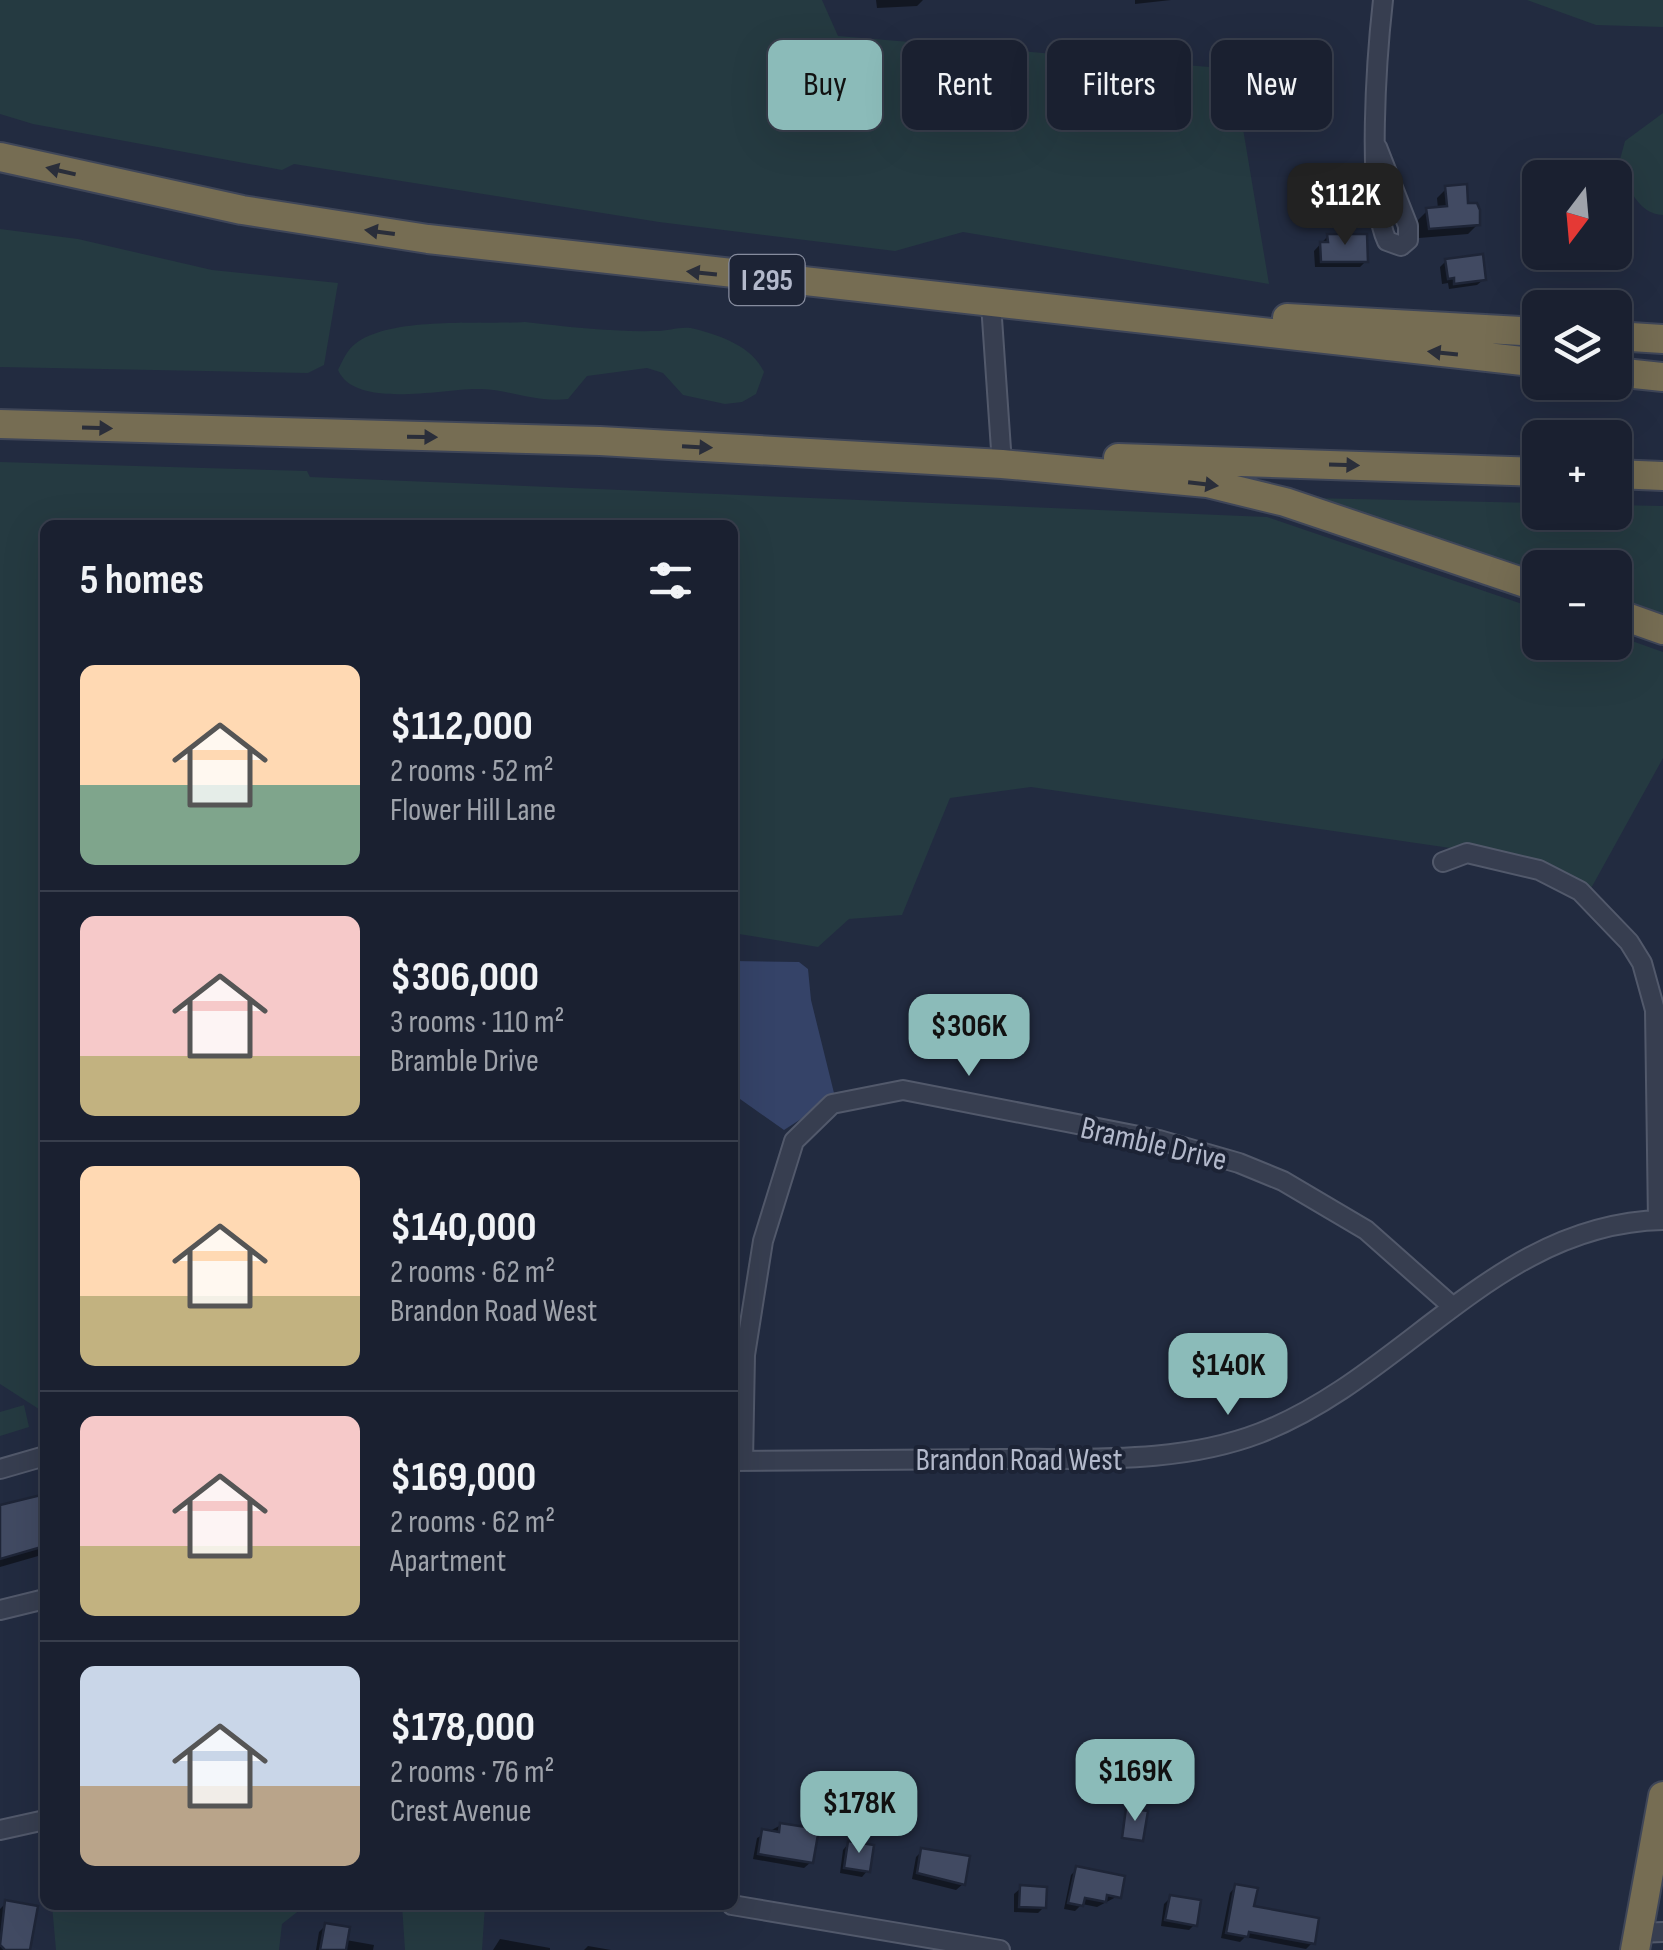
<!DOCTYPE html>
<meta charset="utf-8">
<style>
:root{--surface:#1a2030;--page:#232838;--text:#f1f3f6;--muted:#9fa3ab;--line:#383e4c;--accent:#8bbbb9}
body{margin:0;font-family:"Sofia Sans Condensed",sans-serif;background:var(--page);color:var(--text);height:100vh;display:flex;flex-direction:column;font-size:38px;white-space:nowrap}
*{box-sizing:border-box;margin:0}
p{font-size:32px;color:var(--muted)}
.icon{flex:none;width:55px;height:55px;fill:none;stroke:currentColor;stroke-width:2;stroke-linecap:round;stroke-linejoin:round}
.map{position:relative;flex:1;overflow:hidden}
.sheet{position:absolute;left:40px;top:520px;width:698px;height:1390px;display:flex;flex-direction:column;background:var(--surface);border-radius:15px;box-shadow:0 10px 40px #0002,0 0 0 2px var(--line)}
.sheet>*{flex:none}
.hud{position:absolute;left:768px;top:40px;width:745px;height:90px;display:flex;gap:20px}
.needle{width:65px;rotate:196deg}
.controls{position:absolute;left:1522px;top:160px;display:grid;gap:20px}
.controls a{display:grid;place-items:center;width:110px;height:110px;border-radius:15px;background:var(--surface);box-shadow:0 10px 40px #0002,0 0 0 2px var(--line);font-size:50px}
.price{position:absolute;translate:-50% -85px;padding:0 22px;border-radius:20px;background:var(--accent);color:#111;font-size:32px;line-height:65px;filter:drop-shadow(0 2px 5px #0008)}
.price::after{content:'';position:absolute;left:50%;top:60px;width:30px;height:22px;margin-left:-15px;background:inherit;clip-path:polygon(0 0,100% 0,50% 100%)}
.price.selected{background:#222;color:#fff}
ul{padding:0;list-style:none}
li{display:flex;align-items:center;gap:30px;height:250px;padding:0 40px}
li+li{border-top:2px solid var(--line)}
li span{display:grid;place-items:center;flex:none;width:280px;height:200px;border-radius:15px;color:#555}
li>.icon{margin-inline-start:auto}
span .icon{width:120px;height:120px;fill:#fffc;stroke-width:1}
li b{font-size:42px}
h2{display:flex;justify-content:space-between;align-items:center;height:120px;padding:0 40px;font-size:42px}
.tag{padding:0 35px;border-radius:15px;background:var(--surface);box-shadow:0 10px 40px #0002,0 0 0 2px var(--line);font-size:35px;line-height:90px}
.tag.selected{background:var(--accent);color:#111}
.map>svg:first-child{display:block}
.green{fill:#253a41}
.water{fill:#354368}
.shadow{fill:#0007}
.building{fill:#414a62;stroke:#1e2537;stroke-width:2.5}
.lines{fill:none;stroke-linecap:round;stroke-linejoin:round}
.minor-casing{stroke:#52596b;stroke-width:22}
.highway-casing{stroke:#3f4658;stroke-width:32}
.minor{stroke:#373e50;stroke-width:18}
.highway{stroke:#766d53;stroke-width:28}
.oneway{fill:#2a2e3a}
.labels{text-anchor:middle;stroke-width:8;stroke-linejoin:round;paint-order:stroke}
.shield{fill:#1c2335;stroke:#868c9e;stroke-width:2.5}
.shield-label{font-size:30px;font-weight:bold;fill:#b3b9cb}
.street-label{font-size:32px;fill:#b3b9cb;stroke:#1c2335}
</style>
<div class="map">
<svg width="1663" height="1950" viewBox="0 0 1663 1950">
<rect width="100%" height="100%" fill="#222b40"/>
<path class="green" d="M0,0H822L838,36L1233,69L1269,284L963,232L895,251L659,222L294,164L282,170L33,124L0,114Z
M1527,0H1663V27L1596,25Z
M1663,113V215C1638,214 1629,187 1618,167L1625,141Z
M0,229L78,239L212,270L338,283L324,365L308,373L0,367Z
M525,322C569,327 613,332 656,331C669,331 683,325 695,329C721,336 752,346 764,372L756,394L742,402L725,404L683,395L663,373L647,368L587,376L568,399C537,403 511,390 481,389C448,387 356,411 338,370C343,360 347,350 355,344C391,316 480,325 525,322Z
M0,462L307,471L310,477L1267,517L1540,610V642H1615V635L1663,652V758L1589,892L1519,858L1031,787L950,798L902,915L849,919L818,947L733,933L732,525H45V1413L0,1384Z
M1309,498L1540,503V512H1615V505L1663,506V618L1615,602V568H1540V576Z
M24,1405L29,1427L0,1436V1412Z
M52,1905H306L282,1924L279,1950H56Z
M402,1905H485L482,1950H405Z"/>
<path class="water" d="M733,961L799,962L808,969L811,1000L835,1097L784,1130L733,1094Z"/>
<path class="shadow" d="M876,0H923L917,6L877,8Z
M1135,0H1171L1135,4Z
M1447,188L1478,224L1468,234L1419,238L1418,220L1428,210L1438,209L1437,198Z
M1540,199V243L1522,244L1521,222L1531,212H1539Z
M1328,236L1366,261L1360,267H1315L1314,251Z
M1446,261L1484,279L1477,285L1449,289L1448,283L1442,284L1440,267Z
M45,1496V1554L0,1567V1507Z
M781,1825L811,1862L804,1868L753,1859L757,1838Z
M849,1843L868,1870L862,1877L840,1873L843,1850Z
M922,1851L963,1884L956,1890L912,1879L916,1857Z
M1077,1869L1118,1896L1097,1907L1082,1904L1075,1911L1064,1909L1071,1875Z
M1236,1886L1251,1908L1312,1943L1306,1949L1245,1937L1240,1942L1221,1938L1230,1893Z
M1021,1888L1044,1907L1038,1913L1014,1912V1894Z
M1170,1898L1195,1924L1189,1930L1161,1926L1164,1904Z
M6,1903L27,1950H0V1909Z
M326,1925L346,1940L374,1945L373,1950H316L319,1932Z
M500,1939L550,1948V1950H493Z
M588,1946L611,1950H584Z"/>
<path class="building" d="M1467,184L1468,203H1477L1480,210V225L1429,229L1426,208L1447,206L1445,186Z
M1327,234H1367L1368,262H1321L1320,242H1328Z
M1483,254L1486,280L1454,284V278L1448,279L1445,259Z
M45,1494V1546L0,1559V1505Z
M1126,1808L1148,1811L1143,1841L1122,1838Z
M780,1823L819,1829L813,1863L758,1854L762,1829L779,1832Z
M848,1841L874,1845L870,1872L844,1868Z
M921,1848L970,1856L965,1885L917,1873Z
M1076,1866L1125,1876L1121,1898L1107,1895L1106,1902L1085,1898L1083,1906L1068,1903Z
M1235,1884L1258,1888L1254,1906L1319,1918L1315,1944L1249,1932L1248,1937L1226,1933Z
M1020,1885L1047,1887L1046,1908L1019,1907Z
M1170,1895L1201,1900L1197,1926L1165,1920Z
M5,1900L38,1906L30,1950H5L0,1945Z
M325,1923L350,1927L346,1950H320Z"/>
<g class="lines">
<g class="minor-casing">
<path id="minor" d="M1377,147L1408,226V240L1401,246L1387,241C1366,196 1377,53 1383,0
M991,304L1002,464
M1443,862L1467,853L1539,870L1580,891L1629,942L1642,963L1655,1010L1658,1220
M732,1461C824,1460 915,1460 1006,1459C1092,1458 1179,1464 1260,1433C1405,1377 1497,1223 1663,1220
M743,1461L745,1355L763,1241L794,1141L832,1104L903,1090L1159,1140L1239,1163L1283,1181L1366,1230L1453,1307
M0,1469L45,1456
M0,1610L45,1599
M0,1830L45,1820
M732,1905L1000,1950
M1637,1933L1663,1932"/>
</g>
<g class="highway-casing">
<path id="highway" d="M0,157L242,210L428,239L1540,363
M1287,318L1540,332
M1615,336L1663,339
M1615,372L1663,377
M0,424L600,441L1002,464L1207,483L1285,502L1540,588
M1118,458L1540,472
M1615,474L1663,476
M1615,613L1663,630
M1635,1950L1663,1796"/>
</g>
<use href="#minor" class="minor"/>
<use href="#highway" class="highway"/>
</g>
<defs><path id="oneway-solid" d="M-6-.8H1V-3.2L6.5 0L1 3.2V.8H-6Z" transform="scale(2.5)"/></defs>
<g class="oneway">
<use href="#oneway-solid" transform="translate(61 171) rotate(-167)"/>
<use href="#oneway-solid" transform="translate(380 232) rotate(-172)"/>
<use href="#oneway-solid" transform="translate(702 273) rotate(-174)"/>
<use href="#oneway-solid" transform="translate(1443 353) rotate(-174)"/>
<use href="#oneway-solid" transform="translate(97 428) rotate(2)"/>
<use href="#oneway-solid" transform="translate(422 437) rotate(1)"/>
<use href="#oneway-solid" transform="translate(697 447) rotate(3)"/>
<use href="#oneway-solid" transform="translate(1344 465) rotate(2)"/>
<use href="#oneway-solid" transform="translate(1203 484) rotate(7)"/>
</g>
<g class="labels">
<rect class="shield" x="729.5" y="255" width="75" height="50" rx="8"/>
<g class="shield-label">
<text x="767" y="290">I 295</text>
</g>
<g class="street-label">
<text transform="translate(1154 1143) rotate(13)" y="11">Bramble Drive</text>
<text x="1019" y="1470">Brandon Road West</text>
</g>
</g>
</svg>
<div class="controls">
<a><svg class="needle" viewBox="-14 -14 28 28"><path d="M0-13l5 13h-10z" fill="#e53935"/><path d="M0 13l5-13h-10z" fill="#9fa3ab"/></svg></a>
<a><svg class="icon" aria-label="layers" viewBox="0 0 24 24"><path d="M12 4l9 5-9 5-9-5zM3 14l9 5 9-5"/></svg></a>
<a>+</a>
<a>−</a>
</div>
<b class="price selected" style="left:1345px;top:248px">$112K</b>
<b class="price" style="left:969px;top:1079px">$306K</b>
<b class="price" style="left:1228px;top:1418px">$140K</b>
<b class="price" style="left:1135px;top:1824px">$169K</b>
<b class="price" style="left:859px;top:1856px">$178K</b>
<div class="hud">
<a class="tag selected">Buy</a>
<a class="tag">Rent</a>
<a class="tag">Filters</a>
<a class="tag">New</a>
</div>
<section class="sheet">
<h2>5 homes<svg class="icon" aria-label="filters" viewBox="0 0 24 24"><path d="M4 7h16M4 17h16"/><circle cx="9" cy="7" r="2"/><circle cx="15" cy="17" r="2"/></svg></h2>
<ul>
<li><span style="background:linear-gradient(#ffd9b3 60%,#7fa58c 0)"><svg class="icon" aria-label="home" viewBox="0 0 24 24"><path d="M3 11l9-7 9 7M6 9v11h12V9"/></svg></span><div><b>$112,000</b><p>2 rooms · 52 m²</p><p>Flower Hill Lane</p></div></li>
<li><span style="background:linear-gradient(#f6c9c9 70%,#c2b280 0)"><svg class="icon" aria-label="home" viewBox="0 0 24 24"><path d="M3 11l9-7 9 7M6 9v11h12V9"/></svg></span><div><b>$306,000</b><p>3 rooms · 110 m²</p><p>Bramble Drive</p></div></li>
<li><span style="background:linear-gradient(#ffd9b3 65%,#c2b280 0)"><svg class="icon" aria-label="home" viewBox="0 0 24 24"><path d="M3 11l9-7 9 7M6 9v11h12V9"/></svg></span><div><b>$140,000</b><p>2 rooms · 62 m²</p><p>Brandon Road West</p></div></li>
<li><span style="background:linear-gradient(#f6c9c9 65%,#c2b280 0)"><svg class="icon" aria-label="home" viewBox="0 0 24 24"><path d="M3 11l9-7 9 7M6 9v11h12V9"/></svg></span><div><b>$169,000</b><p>2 rooms · 62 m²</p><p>Apartment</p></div></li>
<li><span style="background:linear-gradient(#c9d6e8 60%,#b9a48a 0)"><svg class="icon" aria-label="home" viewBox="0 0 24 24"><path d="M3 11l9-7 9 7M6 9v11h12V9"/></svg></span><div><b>$178,000</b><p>2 rooms · 76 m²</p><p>Crest Avenue</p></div></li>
</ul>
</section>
</div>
